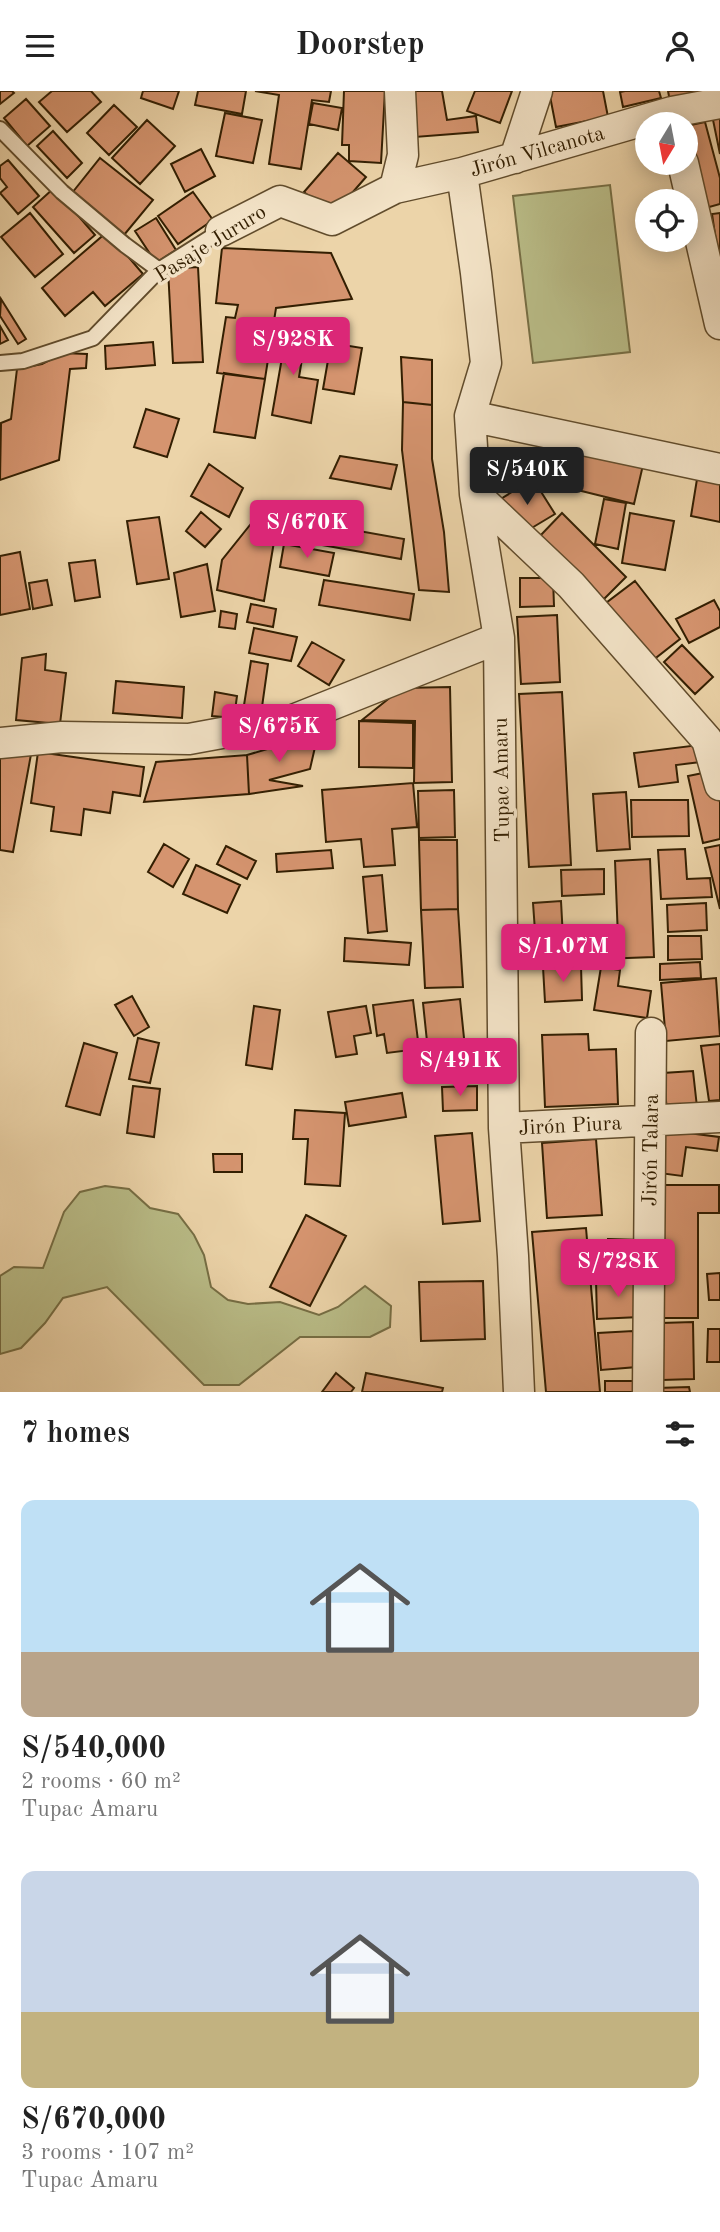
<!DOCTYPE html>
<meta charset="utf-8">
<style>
:root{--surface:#fff;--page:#f6f6f6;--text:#222;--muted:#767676;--accent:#db2777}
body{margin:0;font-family:"Old Standard TT",serif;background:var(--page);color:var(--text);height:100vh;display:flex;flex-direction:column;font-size:26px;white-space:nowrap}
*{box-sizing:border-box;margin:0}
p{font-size:23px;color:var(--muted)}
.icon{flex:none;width:38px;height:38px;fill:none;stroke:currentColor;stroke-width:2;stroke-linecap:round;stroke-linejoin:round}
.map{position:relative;height:1301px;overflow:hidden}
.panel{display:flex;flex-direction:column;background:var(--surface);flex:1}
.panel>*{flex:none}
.needle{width:46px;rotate:190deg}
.fabs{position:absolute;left:635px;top:21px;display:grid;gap:14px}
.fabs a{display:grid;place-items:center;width:63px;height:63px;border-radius:50%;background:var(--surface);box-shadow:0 4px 18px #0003;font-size:35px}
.price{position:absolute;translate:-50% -60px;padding:0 16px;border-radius:7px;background:var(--accent);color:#fff;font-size:23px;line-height:46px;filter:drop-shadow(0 2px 4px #0008)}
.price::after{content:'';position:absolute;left:50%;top:42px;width:21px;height:16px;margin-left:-10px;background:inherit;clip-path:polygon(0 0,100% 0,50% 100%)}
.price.current{background:#222;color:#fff}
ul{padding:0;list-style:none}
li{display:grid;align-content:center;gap:14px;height:371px;padding:0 21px}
li span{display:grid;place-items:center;height:217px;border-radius:14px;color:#555}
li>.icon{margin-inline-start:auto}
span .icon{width:126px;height:126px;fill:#fffc;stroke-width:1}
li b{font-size:30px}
h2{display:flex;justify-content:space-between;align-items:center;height:84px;padding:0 21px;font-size:30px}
header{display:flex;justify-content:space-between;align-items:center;height:91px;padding:0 21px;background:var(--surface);font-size:32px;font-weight:700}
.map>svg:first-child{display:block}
.green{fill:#b9bc87;stroke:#766e44;stroke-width:2}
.building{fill:#d5946f;stroke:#331f02;stroke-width:2}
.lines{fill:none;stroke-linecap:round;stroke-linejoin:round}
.service-casing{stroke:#614c2c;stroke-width:18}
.minor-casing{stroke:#614c2c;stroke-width:33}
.service{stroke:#f3e3c7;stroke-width:14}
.minor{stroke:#f3e3c7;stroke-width:30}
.labels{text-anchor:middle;stroke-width:7;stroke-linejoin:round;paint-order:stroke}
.street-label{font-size:21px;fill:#331f02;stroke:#f3e3c7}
</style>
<header><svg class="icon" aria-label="menu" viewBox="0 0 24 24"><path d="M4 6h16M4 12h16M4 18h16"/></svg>Doorstep<svg class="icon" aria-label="person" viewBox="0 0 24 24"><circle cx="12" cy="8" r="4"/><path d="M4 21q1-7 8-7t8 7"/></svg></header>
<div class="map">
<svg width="720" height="1301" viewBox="0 0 720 1301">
<rect width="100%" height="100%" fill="#ecd4a9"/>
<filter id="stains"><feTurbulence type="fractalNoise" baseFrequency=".00286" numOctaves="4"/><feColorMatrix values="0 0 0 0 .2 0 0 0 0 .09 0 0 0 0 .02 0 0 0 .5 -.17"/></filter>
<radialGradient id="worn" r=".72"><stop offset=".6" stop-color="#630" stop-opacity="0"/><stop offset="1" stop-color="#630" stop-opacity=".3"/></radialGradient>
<path class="green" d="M610,94L630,261L533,272L513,105Z
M105,1095L129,1098L150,1117L178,1123L194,1144L204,1164L211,1196L228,1209L248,1213L280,1211L319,1224L338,1216L365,1195L391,1215L390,1236L370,1246H300L239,1294H204L107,1196L63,1207L45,1232L21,1257L0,1263V1185L14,1176L43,1177L64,1121L80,1101Z"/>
<path class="building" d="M0,0H12L14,2L0,13Z
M52,0H91L101,11L67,41L39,11Z
M143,0H179L173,18L141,7Z
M198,0H246L242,23L195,14Z
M331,0L329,11L312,9L301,78L269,73L279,4L255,0Z
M344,0H385L381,72L349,70V54H342Z
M411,0H442L447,29L476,25L478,41L415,46Z
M475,0H512L500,32L467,20Z
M549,0H603L608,26L556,36Z
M625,0H659L661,7L623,16L620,1Z
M668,0H720L672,21Z
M26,8L50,35L27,55L4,27Z
M313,12L342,17L338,39L309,33Z
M114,14L137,36L109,64L87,42Z
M225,22L262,29L253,72L216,65Z
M720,22V63L712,24Z
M147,29L175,55L140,93L112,67Z
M705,31L720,87V113L702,118L686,56V35Z
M53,40L82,72L67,87L37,55Z
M201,58L215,85L185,101L171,73Z
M338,62L366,86L332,125L304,101Z
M100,67L153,109L124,144L72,102Z
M8,69L39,105L18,123L0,102L7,96L0,87V75Z
M54,97L95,144L74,162L33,116Z
M193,101L213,129L178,153L158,125Z
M30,122L63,163L35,186L1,146Z
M720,122V170L719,171L712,123Z
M156,127L176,159L156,172L135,140Z
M107,141L143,183L105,215L93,201L65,225L42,197Z
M222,157L331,162L352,208L276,217L265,288L217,282L226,226L235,227L238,214L216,212Z
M198,176L203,271L173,272L168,178Z
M1,208L26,248L18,253L0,225Z
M276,233L307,238L299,286L318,289L311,332L272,324L283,261L272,259Z
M0,235L8,249L0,253Z
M153,251L155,274L106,278L105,255Z
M331,252L362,257L354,303L323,298Z
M63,262L87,263L86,277L70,278L59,369L0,389L1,332L11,328L17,278L42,273Z
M401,266L432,269V314L403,311Z
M224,282L265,288L255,347L214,341Z
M403,311L432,314V368L444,441L449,501L419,499L402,359Z
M146,318L179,328L167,366L134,356Z
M543,349L643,374L634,413L533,388Z
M340,365L397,374L391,398L330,387Z
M209,373L243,397L229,426L191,405Z
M698,382L720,386V431L691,425Z
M533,388L555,423L520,444L499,409Z
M604,408L626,412L618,458L595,453Z
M201,421L221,438L205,456L186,440Z
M562,422L626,486L603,509L539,446Z
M630,422L674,430L665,479L622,472Z
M159,426L169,488L137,493L127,430Z
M292,428L404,448L401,468L288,448Z
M254,429L277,433L264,510L217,499L222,469Z
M284,453L334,462L329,485L280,476Z
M20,461L30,518L0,524V465Z
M95,469L100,506L75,510L69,472Z
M207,473L215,520L181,526L174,482Z
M520,487H553L554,515L520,516Z
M47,489L52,514L33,518L29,492Z
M324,489L414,503L410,529L319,514Z
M635,490L680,548L648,573L602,515Z
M714,509L720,520V536L689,552L676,528Z
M251,513L276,518L273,536L247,531Z
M221,520L237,523L235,538L219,536Z
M557,524L560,591L521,593L517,526Z
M254,537L297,546L291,570L249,562Z
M312,551L344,569L329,594L298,575Z
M682,554L713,586L695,603L664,571Z
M46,563L45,579L66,582L60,633L16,629L22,567Z
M251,570L268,573L262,616L244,614Z
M116,590L184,596L182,627L113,622Z
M450,596L452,691L414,692L415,630L362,629L402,597Z
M215,601L237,605L234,627L212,625Z
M562,601L571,774L529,776L519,603Z
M359,630L413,632V677L359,676Z
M318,643L310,678L269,689L303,695L249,703L247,664Z
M0,652L32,658L13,761L0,759Z
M707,653L709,670L676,674L678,691L639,696L634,662Z
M38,661L144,676L140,705L113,701L110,722L84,718L81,744L51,740L54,716L31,712Z
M247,664L249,703L144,711L156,671Z
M713,680L720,711V748L703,752L688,685Z
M413,692L417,736L392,738L395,774L364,776L361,748L326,751L322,699Z
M454,699L455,746L419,747L418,700Z
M626,701L630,758L597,760L593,703Z
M631,709H688L689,745L632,746Z
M419,749H457L458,818L421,819Z
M164,753L189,768L173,796L148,781Z
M720,754V818L705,757Z
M226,755L256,770L247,788L217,773Z
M685,758L687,788L710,787L712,806L661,808L658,759Z
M331,759L333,777L277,781L276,763Z
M650,768L654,866L573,869L572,849L618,847L615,770Z
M196,774L240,794L227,822L183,803Z
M604,778V803L562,805L561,779Z
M382,784L387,840L368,842L363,786Z
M561,810L564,866L537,868L533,812Z
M706,812L707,839L668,841L667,814Z
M458,818L463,896L425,897L421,819Z
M668,845H701L702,868L668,869Z
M345,847L411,852L409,874L344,870Z
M700,871L701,887L660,889V873Z
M581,875L582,909L545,911L543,876Z
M601,876L620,879L618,895L651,900L647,927L594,919Z
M716,887L720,945L666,950L661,892Z
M132,905L149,936L134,945L115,914Z
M460,908L468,986L431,989L423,912Z
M413,909L419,958L387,962L384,943L377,945L373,914Z
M254,915L280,919L272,978L246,974Z
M366,915L371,942L354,945L357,963L336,966L328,921Z
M588,943L589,959L616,958L618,1013L545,1016L542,944Z
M138,947L159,952L150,992L129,988Z
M84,952L117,962L100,1024L66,1015Z
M720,953V1009L709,1010L701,955Z
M693,980L697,1016L667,1019L663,982Z
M133,995L160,998L154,1046L127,1042Z
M477,995V1019L443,1020L442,996Z
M402,1002L406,1026L349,1035L345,1011Z
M295,1019L345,1022L340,1095L305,1093L308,1048H293Z
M665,1039L719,1046L717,1060L686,1056L682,1085L659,1082Z
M472,1042L480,1130L443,1133L435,1045Z
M596,1048L602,1124L547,1127L542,1052Z
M213,1063H242V1081H214Z
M664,1094H719V1122H698V1227H664Z
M306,1124L346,1145L310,1215L270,1196Z
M586,1137L600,1301H546L532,1141Z
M608,1148L640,1149V1176L607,1177Z
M720,1182V1209H709L707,1183Z
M639,1188L640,1226L597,1228L596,1189Z
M483,1190L485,1248L421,1250L419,1191Z
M693,1231L694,1288L662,1289L661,1232Z
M708,1238H720V1271H707Z
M633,1240L637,1276L601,1279L598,1242Z
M336,1282L354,1297L351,1301H322Z
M366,1282L443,1297L442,1301H362Z
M605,1290H640V1301H605Z
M689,1296L690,1301H657V1297Z"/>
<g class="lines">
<g class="service-casing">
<path id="service" d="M0,38L62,101L125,154L159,179
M0,272L23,270L93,247L159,179L221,140"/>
</g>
<g class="minor-casing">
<path id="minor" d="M515,67L537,0
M683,72L720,233
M462,82L476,182L486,272L470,325L475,403L499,547L504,1037L513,1165L519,1301
M395,97L403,64L400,0
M221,140L280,110L332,129L395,97L462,82L672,21L720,12
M470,325L720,378
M475,403L571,494L707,649L720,694
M0,652L62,646L189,648L293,629L499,547
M504,1037L720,1026
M648,1301L651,942"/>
</g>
<use href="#service" class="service"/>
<use href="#minor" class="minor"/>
</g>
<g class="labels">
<g class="street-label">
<text transform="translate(537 60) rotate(-16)" y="7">Jirón Vilcanota</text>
<text transform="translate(210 152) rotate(-32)" y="7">Pasaje Jururo</text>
<text transform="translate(501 689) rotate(-91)" y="7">Tupac Amaru</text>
<text transform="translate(570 1034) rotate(-3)" y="7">Jirón Piura</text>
<text transform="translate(650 1059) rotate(-89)" y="7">Jirón Talara</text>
</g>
</g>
<rect width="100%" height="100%" filter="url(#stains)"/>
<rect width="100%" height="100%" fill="url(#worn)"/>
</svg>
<div class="fabs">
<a><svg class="needle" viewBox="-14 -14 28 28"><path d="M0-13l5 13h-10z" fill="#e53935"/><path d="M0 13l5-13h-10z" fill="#767676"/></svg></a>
<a><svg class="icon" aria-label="locate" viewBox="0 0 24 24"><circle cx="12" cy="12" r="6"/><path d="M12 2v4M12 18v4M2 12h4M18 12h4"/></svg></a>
</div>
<b class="price" style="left:293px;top:286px">S/928K</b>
<b class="price current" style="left:527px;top:416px">S/540K</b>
<b class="price" style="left:307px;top:469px">S/670K</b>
<b class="price" style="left:279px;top:673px">S/675K</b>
<b class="price" style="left:563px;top:893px">S/1.07M</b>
<b class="price" style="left:460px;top:1007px">S/491K</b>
<b class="price" style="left:618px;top:1208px">S/728K</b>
</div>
<section class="panel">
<h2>7 homes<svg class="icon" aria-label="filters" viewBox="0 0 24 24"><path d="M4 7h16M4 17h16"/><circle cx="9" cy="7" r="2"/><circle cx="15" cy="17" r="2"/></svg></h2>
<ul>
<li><span style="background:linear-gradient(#bfe0f5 70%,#b9a48a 0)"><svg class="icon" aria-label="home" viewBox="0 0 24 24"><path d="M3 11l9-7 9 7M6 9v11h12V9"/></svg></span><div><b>S/540,000</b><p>2 rooms · 60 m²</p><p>Tupac Amaru</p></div></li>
<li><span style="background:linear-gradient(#c9d6e8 65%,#c2b280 0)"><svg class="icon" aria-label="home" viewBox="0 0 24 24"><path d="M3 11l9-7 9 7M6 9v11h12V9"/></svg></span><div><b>S/670,000</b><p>3 rooms · 107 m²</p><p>Tupac Amaru</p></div></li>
</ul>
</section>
